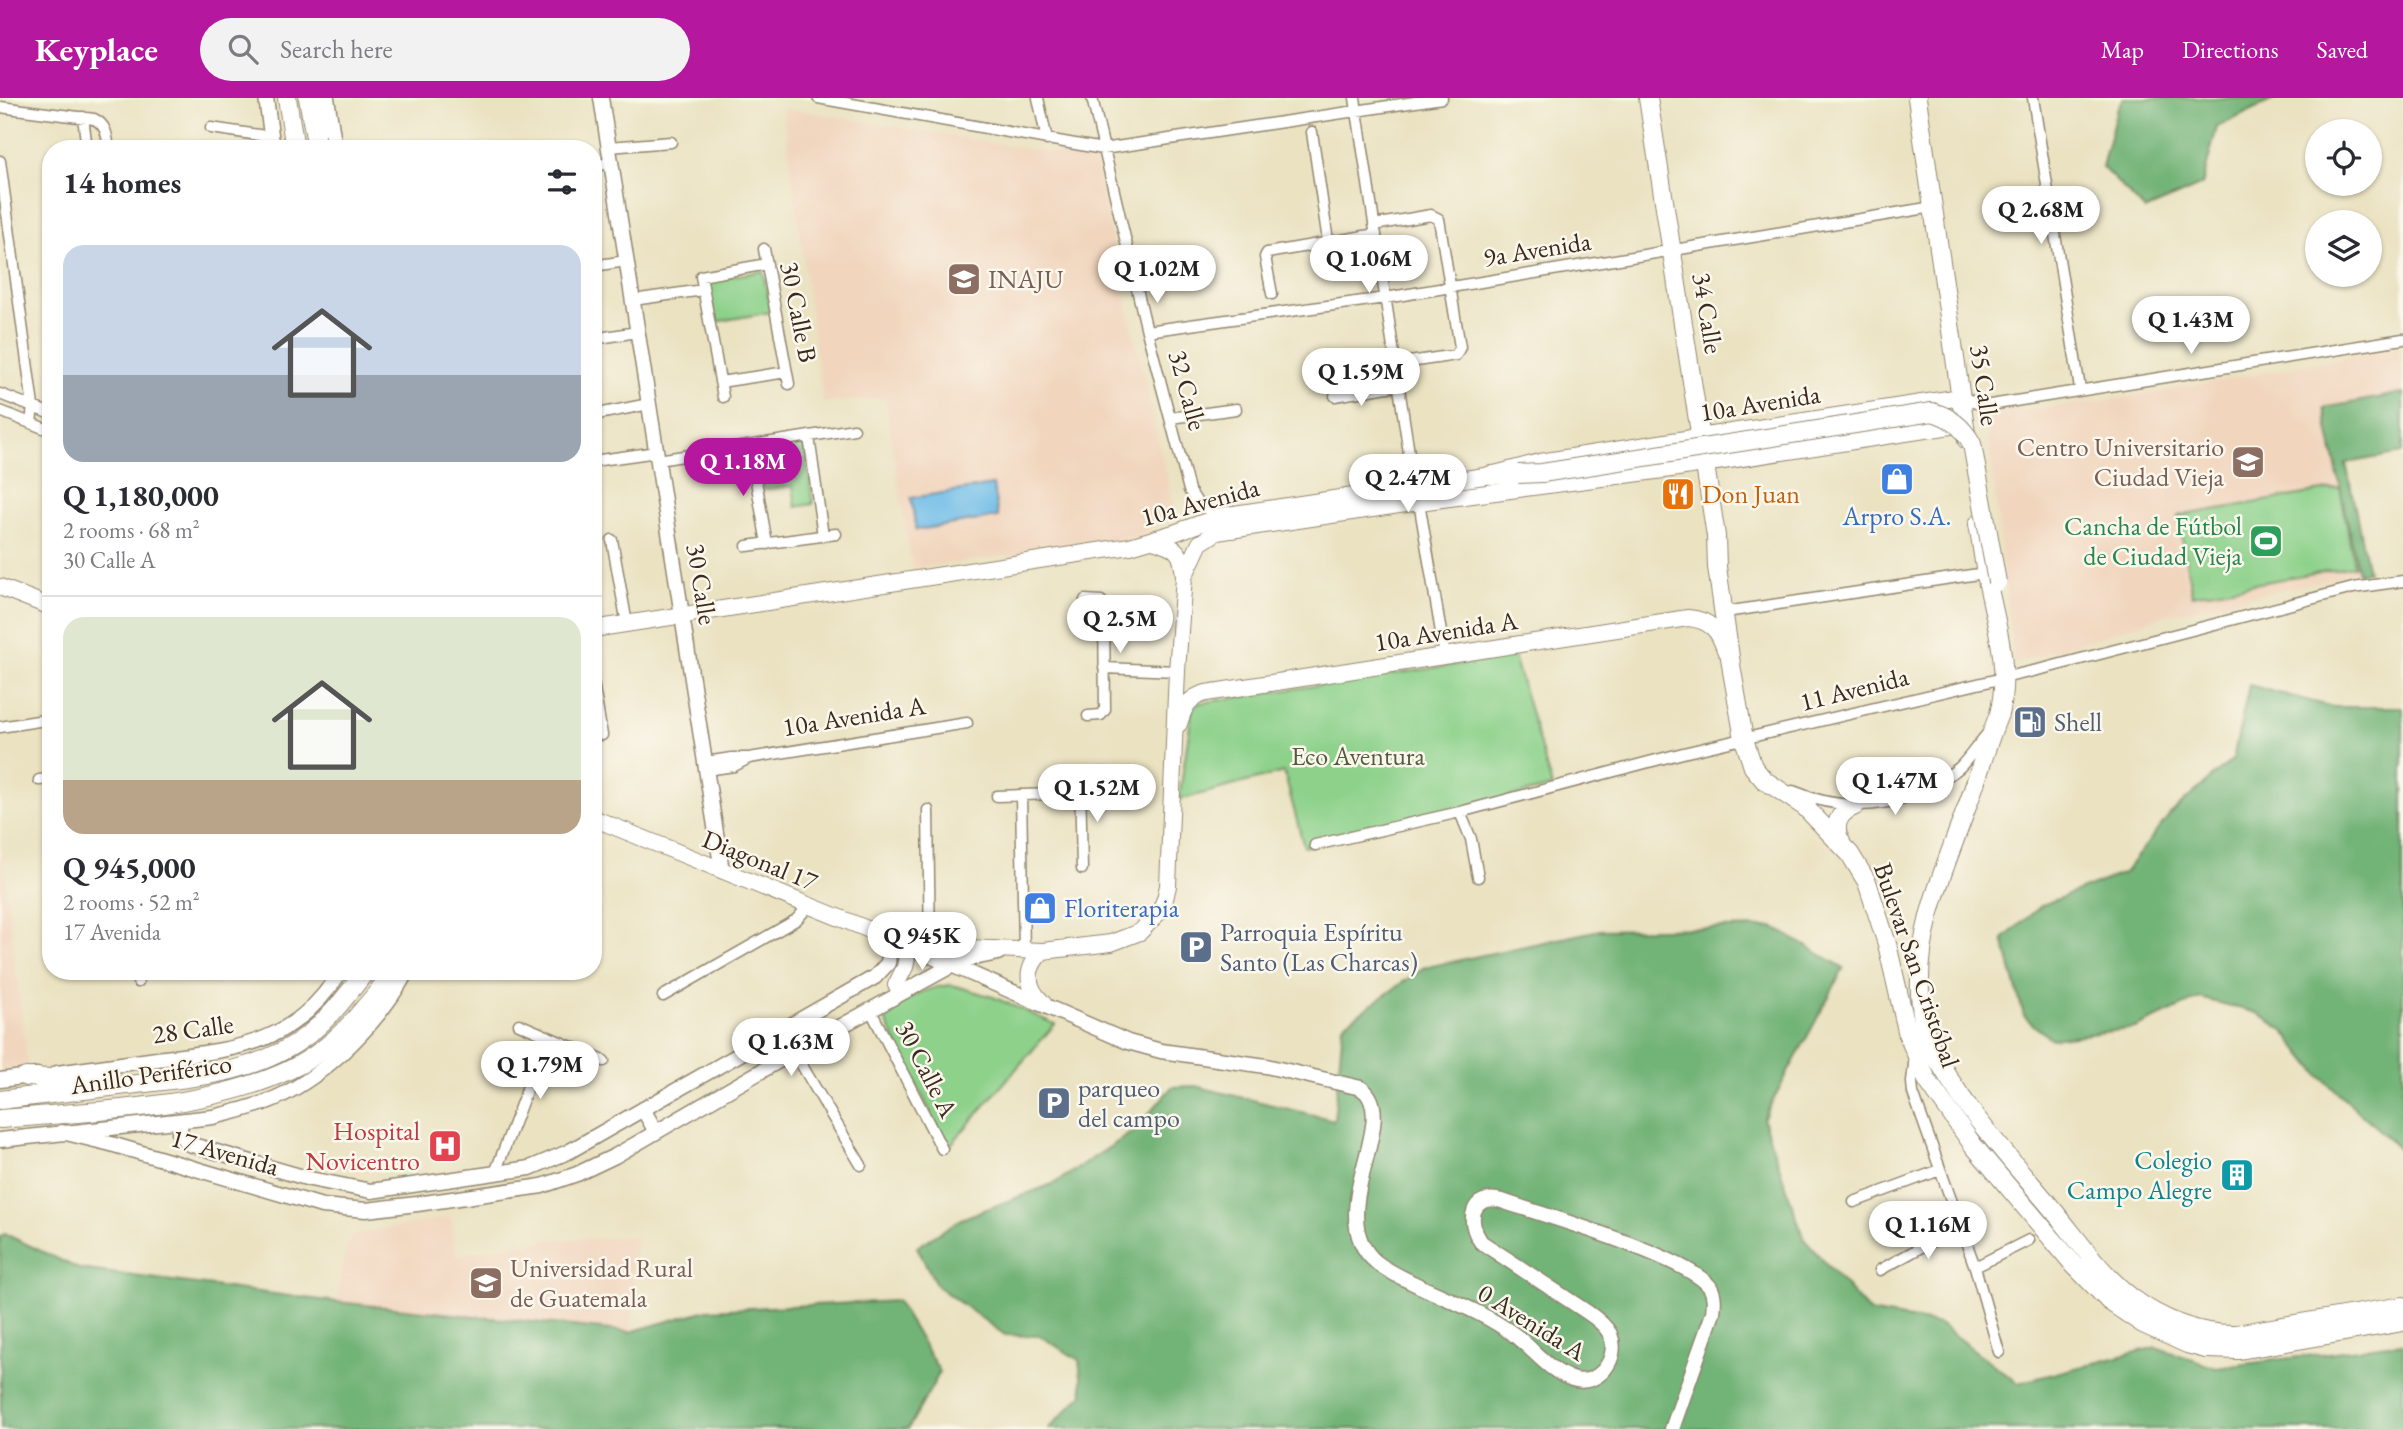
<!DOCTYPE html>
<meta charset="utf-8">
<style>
:root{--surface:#fff;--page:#f2f2f3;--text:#2b2b33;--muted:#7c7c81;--line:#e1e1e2;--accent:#b5179e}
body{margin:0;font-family:"EB Garamond",serif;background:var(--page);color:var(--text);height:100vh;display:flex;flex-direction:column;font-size:26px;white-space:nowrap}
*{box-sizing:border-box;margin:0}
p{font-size:23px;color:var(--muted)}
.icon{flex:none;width:38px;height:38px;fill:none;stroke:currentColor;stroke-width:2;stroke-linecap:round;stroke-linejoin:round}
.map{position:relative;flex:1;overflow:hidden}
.details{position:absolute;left:42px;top:42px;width:560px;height:840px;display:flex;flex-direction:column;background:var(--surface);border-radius:28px;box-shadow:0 2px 5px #0004}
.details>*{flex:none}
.controls{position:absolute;left:2305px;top:21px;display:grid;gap:14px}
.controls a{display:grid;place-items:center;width:77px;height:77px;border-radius:50%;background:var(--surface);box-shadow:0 2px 5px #0004;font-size:35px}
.price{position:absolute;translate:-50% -60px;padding:0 16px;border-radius:24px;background:#fff;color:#222;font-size:23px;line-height:46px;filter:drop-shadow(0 2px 4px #0008)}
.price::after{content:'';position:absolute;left:50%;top:42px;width:21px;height:16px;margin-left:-10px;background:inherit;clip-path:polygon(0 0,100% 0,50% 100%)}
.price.on{background:var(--accent);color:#fff}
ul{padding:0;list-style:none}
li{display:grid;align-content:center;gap:14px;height:371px;padding:0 21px}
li+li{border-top:2px solid var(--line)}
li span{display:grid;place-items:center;height:217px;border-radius:21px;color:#555}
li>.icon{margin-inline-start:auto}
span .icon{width:126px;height:126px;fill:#fffc;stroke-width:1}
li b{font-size:30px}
h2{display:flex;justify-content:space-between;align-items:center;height:84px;padding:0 21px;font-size:30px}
header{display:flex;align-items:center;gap:42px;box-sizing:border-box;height:98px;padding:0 35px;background:var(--accent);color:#fff}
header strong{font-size:33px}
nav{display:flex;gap:38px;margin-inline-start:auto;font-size:24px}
.search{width:490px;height:63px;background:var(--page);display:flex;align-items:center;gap:18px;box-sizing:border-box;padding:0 24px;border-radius:38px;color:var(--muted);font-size:26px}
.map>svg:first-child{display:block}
.built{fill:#f1d5bd}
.green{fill:#8dd18b;stroke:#647e54;stroke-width:2}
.forest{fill:#72b377;stroke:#566e4a;stroke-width:2}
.water{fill:#6dbce8;stroke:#547383;stroke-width:2}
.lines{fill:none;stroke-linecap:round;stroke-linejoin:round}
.minor-casing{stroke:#928670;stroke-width:13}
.tertiary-casing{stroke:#928670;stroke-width:17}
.secondary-casing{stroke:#928670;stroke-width:18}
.primary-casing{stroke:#928670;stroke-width:20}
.trunk-casing{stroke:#928670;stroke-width:20}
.minor{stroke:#fff;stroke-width:10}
.tertiary{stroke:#fff;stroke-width:14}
.secondary{stroke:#fff;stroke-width:16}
.primary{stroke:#fff;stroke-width:18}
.trunk{stroke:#fff;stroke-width:18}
.primary-bridge-casing{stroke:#928670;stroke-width:20;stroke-linecap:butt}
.primary-bridge{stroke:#fff;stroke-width:18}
.labels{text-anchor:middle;stroke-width:5;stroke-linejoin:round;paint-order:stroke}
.street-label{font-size:26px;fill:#3b2a1e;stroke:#fbf7ec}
.education-label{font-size:26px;fill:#785e54;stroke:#fbf7ec;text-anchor:start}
.food-label{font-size:26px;fill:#c56008;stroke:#fbf7ec;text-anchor:start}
.shop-label{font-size:26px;fill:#366cbe;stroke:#fbf7ec}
.leisure-label{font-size:26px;fill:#27864d;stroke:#fbf7ec;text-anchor:end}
.service-label{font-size:26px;fill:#4e5e75;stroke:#fbf7ec;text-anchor:start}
.park-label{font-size:26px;fill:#545c3f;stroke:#fbf7ec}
.health-label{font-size:26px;fill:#be3a42;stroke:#fbf7ec;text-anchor:end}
.culture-label{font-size:26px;fill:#0d838f;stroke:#fbf7ec;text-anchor:end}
</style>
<header>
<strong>Keyplace</strong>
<div class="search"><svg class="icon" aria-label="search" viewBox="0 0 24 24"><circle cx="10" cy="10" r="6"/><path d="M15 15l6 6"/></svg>Search here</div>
<nav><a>Map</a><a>Directions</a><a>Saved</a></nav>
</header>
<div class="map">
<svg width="2403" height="1331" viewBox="0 0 2403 1331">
<rect width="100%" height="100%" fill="#fbf7ec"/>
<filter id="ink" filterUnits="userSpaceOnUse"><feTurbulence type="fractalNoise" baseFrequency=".0143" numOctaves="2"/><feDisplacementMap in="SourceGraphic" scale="14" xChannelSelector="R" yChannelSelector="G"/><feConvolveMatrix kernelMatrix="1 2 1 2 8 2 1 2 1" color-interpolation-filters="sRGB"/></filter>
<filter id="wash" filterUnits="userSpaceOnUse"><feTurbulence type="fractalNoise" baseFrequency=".00686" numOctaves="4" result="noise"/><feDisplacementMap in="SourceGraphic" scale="28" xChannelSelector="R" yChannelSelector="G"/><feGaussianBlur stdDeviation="1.57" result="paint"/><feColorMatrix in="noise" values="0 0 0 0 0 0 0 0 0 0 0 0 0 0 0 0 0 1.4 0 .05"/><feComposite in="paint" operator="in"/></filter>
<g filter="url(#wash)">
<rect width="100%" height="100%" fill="#eae2c1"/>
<path class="built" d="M783,10L1094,62L1174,411L1138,439L912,471L885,300L823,305Z
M2398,250L2403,278V295L2324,310L2358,475L2170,516L2014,566L1986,317L2131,299Z
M0,743L28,968L0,971Z
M451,1119L456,1157L548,1142L636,1139L631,1234L337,1204L342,1166L351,1137Z"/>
<path class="green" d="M763,173L771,214L715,224L708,182Z
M804,346L813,406L796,409L793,388L763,392L758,353Z
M2340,390L2354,468L2192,497L2178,418Z
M1514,558L1552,689L1304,749L1284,674L1179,702L1193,606Z
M952,887L993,899L1055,926L948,1050L884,919C904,902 926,888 952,887Z"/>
<path class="forest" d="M2123,0H2277L2217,29L2202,87L2145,112L2102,69L2117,11Z
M2403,295V355L2346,365L2368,474L2358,475L2324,310Z
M2249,587L2333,609H2403V1069L2402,1053L2320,978L2283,932L2257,915L2200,900L2135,930L2052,941L2037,930L2024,918L2003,841L2042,807L2124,775L2171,715L2233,661Z
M1773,829L1844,870L1763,1021L1804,1141L1869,1214L1939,1226L2018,1285L2156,1249L2216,1270L2403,1245V1331H1048L1083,1296L1079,1262L1040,1238L1005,1237L937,1188L917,1149L961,1121L1055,1085L1134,1033L1172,989L1195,988L1334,1022L1343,927L1423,870L1600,832Z
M5,1136L79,1171L337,1204L630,1234L707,1212L897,1203L940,1274L908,1331H1L0,1138Z"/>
<path class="water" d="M993,387L998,419L916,432L911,400Z"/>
</g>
<g filter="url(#ink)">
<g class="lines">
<g class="minor-casing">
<path id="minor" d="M818,0L1103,51L1442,0
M1038,0L1047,42
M1092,0L1147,233L1189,392L1198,406L1221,418
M1355,0L1414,388
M2033,0L2080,291
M0,9L94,21C107,27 107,39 109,51
M83,19L87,51
M211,30L272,39
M1312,34L1328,143
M609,49L671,44
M0,63L33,308L31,325
M593,68L611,65
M1374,127L1431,117L1439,121L1460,249L1456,257L1396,266
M764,151L789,286
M593,168L626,163
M1272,196L1265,159L1267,155L1376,136
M633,202L703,192
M1147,233L1385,200L1933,109
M593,241L637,234
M720,284L787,274
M0,296L51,316
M1335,298L1399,287
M723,299L701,178L767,166
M1961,299L1984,308L2403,241
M0,313L51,333
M593,317L649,306
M1170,320L1236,311
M809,339L823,438
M750,348L767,446
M658,362L854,331
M593,363L657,354
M1419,404L1445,558
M612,442L627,526
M747,448L836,436
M1085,502L1101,503L1104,511L1105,612L1101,617L1088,618
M1732,513L1985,475
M1104,570L1177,573
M593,584L602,637
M0,629L51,621
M705,664L732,660H749L967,625
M706,672L734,668L747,661
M1080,681L1082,771
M39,682L51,681
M1793,693C1840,713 1888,712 1933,687C1942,681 1952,676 1960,669C1970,659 1978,646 1988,635
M1021,697L1024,853
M997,698L1081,695
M928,712L930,850
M1460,714L1471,741L1478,779
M1315,747L1460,714L1683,655L2046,570L2353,490L2403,483
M137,873L138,884
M663,898L796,822L808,809
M871,913L942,1051
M519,926L604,963
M794,954L861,1067
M1915,957L1912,984L1913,995L1975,1169L1999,1254
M495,1075L547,938
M1854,1104L1940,1072
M1975,1169L2029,1142
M1880,1172L1961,1127"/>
</g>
<g class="tertiary-casing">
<path id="tertiary" d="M266,0L273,51
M327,0L335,51
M601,0L722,773
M910,849L1128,944L1161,953L1266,968L1361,990C1404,1019 1320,1116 1376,1164C1387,1173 1401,1179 1413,1185C1446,1201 1483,1214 1513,1236C1533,1250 1547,1272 1572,1281C1597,1290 1621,1261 1610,1236C1605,1227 1596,1220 1587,1214L1481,1144C1466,1123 1471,1095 1502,1103C1544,1117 1688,1159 1710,1189C1715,1197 1714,1206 1713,1215L1672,1331
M57,975C93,970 129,965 164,960C242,951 295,945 341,873
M0,982L37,977
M643,1011L656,1034
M181,1024L179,1036L189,1046L310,1081L371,1093L530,1070L568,1054L875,879L888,865L889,856L873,835
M62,1034L111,1046L322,1108L366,1112L417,1106L542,1088L577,1076L615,1058L794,954L951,868L964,862L998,855
M0,1042L213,1019C235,1014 256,1009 276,1000C328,976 380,923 407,873"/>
</g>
<g class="secondary-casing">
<path id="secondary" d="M1153,442C1178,450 1182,453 1184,479
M0,489L51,509
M593,531L1130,448L1174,435L1221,418L1491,377L1540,364L1666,344L1961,299
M1179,626C1184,609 1188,600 1206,595L1688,520C1710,522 1719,532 1725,552
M593,720L909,848L1043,853L1111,845L1140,834L1160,813L1165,801L1168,788L1177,573L1184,479L1200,445L1217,434L1419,404L1671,371L1964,326
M1043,853C1025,870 1025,888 1043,905
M896,887L905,869L909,848"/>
</g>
<g class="primary-casing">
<path id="primary" d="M1648,0L1716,438L1717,469L1732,573L1744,641L1753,669L1764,682L1805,709L1850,756L1867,784L1887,846L1908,937L1927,982L1973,1047L2074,1167L2109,1203L2143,1226L2187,1246L2206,1251L2239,1252L2403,1224
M1917,0L1967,342
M1491,377L1518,376
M1978,426C1982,447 1984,469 1989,491C1998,533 2010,573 1999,616C1987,645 1979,676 1968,706C1946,768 1917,828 1920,895C1921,912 1923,932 1930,947C1961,1009 2010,1060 2054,1113C2078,1142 2102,1177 2132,1200C2161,1222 2199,1237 2236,1236L2403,1208
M1841,744C1832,729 1838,714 1855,708"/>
</g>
<g class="trunk-casing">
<path id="trunk" d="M287,0L295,51
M308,0L317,51
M318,32L325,0
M26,979L100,982
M0,1002C42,997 85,992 127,987C190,980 257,977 309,936C331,919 349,895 366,873
M0,1021C89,1013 208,1011 289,972C319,958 345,934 366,908C375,897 386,886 391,873"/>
</g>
<use href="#minor" class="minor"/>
<use href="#tertiary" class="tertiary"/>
<use href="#secondary" class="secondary"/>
<use href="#primary" class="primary"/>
<use href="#trunk" class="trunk"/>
<g class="primary-bridge-casing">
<path id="primary-bridge" d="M1518,376L1542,375L1932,314C1951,319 1963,329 1972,346L1997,484"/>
</g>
<use href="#primary-bridge" class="primary-bridge"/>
</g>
</g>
<defs>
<g id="school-square" transform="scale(1.75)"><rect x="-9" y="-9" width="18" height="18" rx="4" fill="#8d6e63" stroke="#fbf7ec"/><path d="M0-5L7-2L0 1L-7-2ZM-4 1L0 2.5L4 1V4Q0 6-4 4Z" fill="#fff"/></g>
<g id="university-square" transform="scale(1.75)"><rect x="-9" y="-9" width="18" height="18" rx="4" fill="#8d6e63" stroke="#fbf7ec"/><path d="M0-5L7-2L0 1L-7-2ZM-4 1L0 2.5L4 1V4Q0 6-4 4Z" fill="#fff"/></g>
<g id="shop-square" transform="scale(1.75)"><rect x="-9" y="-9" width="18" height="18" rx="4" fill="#3f7fe0" stroke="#fbf7ec"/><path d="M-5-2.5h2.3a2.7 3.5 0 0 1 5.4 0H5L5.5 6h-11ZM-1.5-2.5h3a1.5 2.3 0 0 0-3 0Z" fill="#fff"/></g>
<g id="restaurant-square" transform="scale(1.75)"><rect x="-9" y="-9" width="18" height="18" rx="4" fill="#e8710a" stroke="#fbf7ec"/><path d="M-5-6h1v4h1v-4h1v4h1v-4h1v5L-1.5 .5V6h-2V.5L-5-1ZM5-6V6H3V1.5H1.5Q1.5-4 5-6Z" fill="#fff"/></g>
<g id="stadium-square" transform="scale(1.75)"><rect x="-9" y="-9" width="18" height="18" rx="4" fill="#2e9e5b" stroke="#fbf7ec"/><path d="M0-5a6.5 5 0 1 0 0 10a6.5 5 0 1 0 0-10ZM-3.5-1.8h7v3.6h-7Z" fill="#fff"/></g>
<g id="fuel-square" transform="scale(1.75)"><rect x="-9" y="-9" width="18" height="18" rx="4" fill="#5c6f8a" stroke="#fbf7ec"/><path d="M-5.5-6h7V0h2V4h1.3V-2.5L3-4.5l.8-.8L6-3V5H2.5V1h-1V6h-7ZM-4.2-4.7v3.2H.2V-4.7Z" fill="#fff"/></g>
<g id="parking-square" transform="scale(1.75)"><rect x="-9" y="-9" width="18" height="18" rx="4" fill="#5c6f8a" stroke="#fbf7ec"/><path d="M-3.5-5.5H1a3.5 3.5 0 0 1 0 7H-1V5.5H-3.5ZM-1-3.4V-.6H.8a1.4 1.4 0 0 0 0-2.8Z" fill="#fff"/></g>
<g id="hospital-square" transform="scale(1.75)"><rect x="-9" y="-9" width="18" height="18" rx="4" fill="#e0444e" stroke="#fbf7ec"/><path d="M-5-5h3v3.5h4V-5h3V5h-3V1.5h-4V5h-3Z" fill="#fff"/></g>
<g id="building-square" transform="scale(1.75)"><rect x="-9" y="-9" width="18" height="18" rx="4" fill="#0f9aa8" stroke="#fbf7ec"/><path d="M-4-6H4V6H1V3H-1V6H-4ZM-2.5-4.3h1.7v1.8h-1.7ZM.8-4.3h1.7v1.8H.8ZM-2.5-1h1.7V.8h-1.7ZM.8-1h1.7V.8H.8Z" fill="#fff"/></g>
</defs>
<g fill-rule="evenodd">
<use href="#school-square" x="964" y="181"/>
<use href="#university-square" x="2248" y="364"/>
<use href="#shop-square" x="1897" y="381"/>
<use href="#restaurant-square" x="1678" y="396"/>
<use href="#stadium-square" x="2266" y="443"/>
<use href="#fuel-square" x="2030" y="624"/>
<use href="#shop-square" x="1040" y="810"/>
<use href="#parking-square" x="1196" y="849"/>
<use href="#parking-square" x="1054" y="1005"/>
<use href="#hospital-square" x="445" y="1048"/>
<use href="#building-square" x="2237" y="1077"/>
<use href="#university-square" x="486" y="1185"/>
</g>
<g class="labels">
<g class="street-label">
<text transform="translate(1537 151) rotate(-9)" y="9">9a Avenida</text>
<text transform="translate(799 214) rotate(79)" y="9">30 Calle B</text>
<text transform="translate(1708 215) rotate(81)" y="9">34 Calle</text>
<text transform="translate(1985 287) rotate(82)" y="9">35 Calle</text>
<text transform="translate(1188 292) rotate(75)" y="9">32 Calle</text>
<text transform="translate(1760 305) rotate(-9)" y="9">10a Avenida</text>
<text transform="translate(1200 404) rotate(-15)" y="9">10a Avenida</text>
<text transform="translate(702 486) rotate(81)" y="9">30 Calle</text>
<text transform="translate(1446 533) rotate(-9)" y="9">10a Avenida A</text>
<text transform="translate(1854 591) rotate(-14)" y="9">11 Avenida</text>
<text transform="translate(854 618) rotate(-9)" y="9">10a Avenida A</text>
<text transform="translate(760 762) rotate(22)" y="9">Diagonal 17</text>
<text transform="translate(1917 867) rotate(71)" y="9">Bulevar San Cristóbal</text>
<text transform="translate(193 931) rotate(-8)" y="9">28 Calle</text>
<text transform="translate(927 971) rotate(63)" y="9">30 Calle A</text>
<text transform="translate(151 976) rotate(-8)" y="9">Anillo Periférico</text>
<text transform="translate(225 1054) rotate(16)" y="9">17 Avenida</text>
<text transform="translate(1532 1224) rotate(32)" y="9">0 Avenida A</text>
</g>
<g class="education-label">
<text x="988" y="190">INAJU</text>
<text x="2224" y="358" text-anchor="end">Centro Universitario<tspan x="2224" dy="30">Ciudad Vieja</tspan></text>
<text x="510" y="1179">Universidad Rural<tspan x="510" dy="30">de Guatemala</tspan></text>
</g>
<g class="food-label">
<text x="1702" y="405">Don Juan</text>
</g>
<g class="shop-label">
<text x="1897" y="427">Arpro S.A.</text>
<text x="1064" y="819" text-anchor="start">Floriterapia</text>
</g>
<g class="leisure-label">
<text x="2242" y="437">Cancha de Fútbol<tspan x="2242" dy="30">de Ciudad Vieja</tspan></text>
</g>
<g class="service-label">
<text x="2054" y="633">Shell</text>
<text x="1220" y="843">Parroquia Espíritu<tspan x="1220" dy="30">Santo (Las Charcas)</tspan></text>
<text x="1078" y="999">parqueo<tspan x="1078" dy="30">del campo</tspan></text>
</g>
<g class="park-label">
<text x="1358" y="667">Eco Aventura</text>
</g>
<g class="health-label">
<text x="420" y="1042">Hospital<tspan x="420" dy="30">Novicentro</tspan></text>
</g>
<g class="culture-label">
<text x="2212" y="1071">Colegio<tspan x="2212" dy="30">Campo Alegre</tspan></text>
</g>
</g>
</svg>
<div class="controls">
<a><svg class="icon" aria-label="locate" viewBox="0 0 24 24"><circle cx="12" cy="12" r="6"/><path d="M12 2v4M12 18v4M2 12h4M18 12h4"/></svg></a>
<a><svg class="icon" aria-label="layers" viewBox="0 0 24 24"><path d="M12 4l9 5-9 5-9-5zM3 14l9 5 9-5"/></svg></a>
</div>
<b class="price" style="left:2041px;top:148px">Q 2.68M</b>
<b class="price" style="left:1369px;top:197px">Q 1.06M</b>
<b class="price" style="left:1157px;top:207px">Q 1.02M</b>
<b class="price" style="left:2191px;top:258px">Q 1.43M</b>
<b class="price" style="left:1361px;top:310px">Q 1.59M</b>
<b class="price on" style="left:743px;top:400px">Q 1.18M</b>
<b class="price" style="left:1408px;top:416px">Q 2.47M</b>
<b class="price" style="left:1120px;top:557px">Q 2.5M</b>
<b class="price" style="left:1895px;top:719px">Q 1.47M</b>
<b class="price" style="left:1097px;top:726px">Q 1.52M</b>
<b class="price" style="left:922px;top:874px">Q 945K</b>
<b class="price" style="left:791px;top:980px">Q 1.63M</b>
<b class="price" style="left:540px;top:1003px">Q 1.79M</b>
<b class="price" style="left:1928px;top:1163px">Q 1.16M</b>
<section class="details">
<h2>14 homes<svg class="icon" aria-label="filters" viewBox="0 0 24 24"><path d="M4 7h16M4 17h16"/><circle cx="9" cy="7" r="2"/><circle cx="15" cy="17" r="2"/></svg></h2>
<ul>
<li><span style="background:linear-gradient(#c9d6e8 60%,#9aa5b1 0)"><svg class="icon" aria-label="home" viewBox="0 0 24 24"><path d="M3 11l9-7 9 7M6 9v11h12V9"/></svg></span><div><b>Q 1,180,000</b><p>2 rooms · 68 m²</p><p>30 Calle A</p></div></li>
<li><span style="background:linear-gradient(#dfe7d0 75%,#b9a48a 0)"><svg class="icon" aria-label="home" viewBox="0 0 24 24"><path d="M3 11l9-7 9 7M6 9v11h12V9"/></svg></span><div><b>Q 945,000</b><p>2 rooms · 52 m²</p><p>17 Avenida</p></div></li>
</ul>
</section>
</div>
